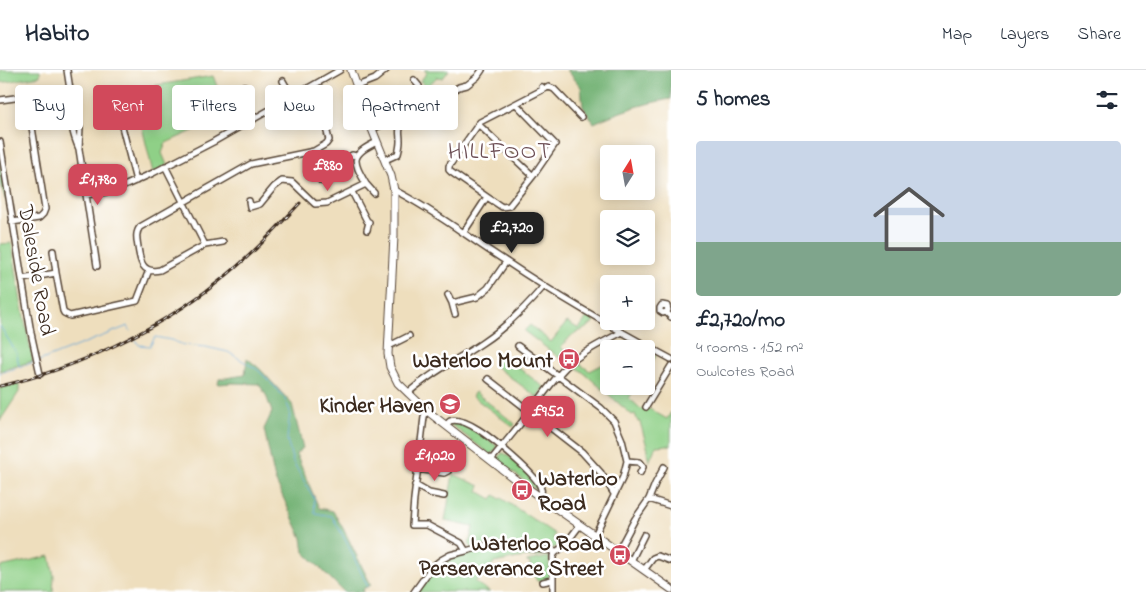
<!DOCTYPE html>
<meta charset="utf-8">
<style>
:root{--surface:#fff;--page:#f2f2f3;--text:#1f2937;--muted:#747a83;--line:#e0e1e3;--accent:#d1495b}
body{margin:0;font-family:"Indie Flower",sans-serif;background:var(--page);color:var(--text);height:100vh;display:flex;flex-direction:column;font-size:19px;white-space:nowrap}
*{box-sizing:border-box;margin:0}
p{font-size:16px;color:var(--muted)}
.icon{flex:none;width:28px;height:28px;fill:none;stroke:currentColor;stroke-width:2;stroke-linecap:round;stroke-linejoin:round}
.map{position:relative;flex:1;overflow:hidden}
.sheet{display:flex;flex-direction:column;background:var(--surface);width:475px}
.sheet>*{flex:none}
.top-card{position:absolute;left:15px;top:15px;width:475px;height:45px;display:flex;gap:10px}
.needle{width:32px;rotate:11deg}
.buttons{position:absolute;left:600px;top:75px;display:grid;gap:10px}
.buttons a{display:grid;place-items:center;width:55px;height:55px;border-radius:5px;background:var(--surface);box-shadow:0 2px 12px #0003;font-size:25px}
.price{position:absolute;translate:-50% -42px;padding:0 11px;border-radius:10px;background:var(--accent);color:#fff;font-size:16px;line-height:32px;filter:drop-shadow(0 1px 2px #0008)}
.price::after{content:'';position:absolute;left:50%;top:30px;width:15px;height:11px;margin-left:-8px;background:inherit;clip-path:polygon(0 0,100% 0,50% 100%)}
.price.on{background:#222;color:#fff}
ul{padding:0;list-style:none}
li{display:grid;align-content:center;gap:10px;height:265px;padding:0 25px}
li+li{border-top:1px solid var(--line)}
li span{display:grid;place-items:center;height:155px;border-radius:5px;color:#555}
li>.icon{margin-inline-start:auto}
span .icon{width:90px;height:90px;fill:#fffc;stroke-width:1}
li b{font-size:21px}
h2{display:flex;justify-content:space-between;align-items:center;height:60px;padding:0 25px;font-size:21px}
.tag{padding:0 18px;border-radius:5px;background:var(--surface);box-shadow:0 2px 12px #0003;font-size:18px;line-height:45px}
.tag.on{background:var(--accent);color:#fff}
header{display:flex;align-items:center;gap:30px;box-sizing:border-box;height:70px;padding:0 25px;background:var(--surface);border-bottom:1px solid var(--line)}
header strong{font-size:24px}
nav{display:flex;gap:28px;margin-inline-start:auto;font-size:18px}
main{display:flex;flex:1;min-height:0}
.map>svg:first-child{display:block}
.green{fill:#8fd087;stroke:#657d52}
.forest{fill:#73b274;stroke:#576e49}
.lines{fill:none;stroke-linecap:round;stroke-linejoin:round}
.stream{stroke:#61a5d6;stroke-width:1}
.street-casing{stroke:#564536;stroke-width:8}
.secondary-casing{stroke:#564536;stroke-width:9}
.street{stroke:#fff;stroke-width:5}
.secondary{stroke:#fff;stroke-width:7}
.rail-casing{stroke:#3b2a1e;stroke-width:3}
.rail{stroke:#fff;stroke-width:1;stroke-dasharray:4;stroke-linecap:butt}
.labels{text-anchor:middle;stroke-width:5;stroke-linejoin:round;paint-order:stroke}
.street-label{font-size:22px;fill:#3b2a1e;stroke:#fff}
.poi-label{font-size:22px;font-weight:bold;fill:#3b2a1e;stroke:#fff;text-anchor:end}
.neighbourhood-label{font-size:24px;letter-spacing:1px;fill:#6c4e54;stroke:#fff}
</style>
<header>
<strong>Habito</strong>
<nav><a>Map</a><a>Layers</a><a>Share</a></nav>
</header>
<main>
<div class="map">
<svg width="671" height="522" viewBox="0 0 671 522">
<rect width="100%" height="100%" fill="#fff"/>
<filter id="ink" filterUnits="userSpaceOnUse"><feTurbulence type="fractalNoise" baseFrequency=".02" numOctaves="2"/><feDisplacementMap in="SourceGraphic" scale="10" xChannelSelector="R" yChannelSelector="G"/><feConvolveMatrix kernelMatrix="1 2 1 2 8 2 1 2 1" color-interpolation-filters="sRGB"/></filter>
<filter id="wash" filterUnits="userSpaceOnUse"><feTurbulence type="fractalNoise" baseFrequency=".0096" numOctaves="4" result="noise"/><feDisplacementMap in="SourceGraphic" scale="20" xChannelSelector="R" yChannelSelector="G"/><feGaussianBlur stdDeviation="1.12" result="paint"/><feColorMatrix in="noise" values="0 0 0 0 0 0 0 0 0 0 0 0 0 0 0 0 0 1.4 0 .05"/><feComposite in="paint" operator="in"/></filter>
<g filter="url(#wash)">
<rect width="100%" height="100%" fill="#eedebd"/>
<path class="green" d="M0,0H40V6L0,13Z
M424,0H449L443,8L437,7L426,18L417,24L376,61V59L423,18V13L420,11L427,3Z
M213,6L228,45L166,73L162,83L167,95L153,103L133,19Z
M0,85L7,131H6L0,113Z
M12,173L21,232L33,291L0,301V174Z
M587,247L595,251L588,257L571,266L561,277L571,287L565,292L524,261L530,255L551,272L567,252L579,259Z
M646,280L656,286L646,301Z
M503,286L544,317L537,327L495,296Z
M574,290L590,301L609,291V316H637L629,328L641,339L646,337L667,349L671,342V376L668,375L656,376L649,392L647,382L648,380L640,352H638L635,344L632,345L584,303L570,293Z
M19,314V322L0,351V318Z
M475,322L515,354L513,357L472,326Z
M456,352L474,359L497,376V378L491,385L450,354Z
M502,383H504C515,391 537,408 539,422L497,390Z
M453,404L480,416L478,421L492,429L495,425L500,429L501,428L555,464L553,468L562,474L550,480L491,474L473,479L469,474L473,457L445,451Z
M492,477H519L538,482L551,483L550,485L518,488L494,493L475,512L490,522H418C421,517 425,510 429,505C444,487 470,481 492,477Z
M50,486L54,506L53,522H0V497Z
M549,487L550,506L547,509L537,511L530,497V493L527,492V491Z"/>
<path class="forest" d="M567,0H671V29C644,33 618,42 594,53L583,37L581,17Z
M247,288L260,299L292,334L303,378L296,384L319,438L333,441L344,460L371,515L363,519L364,522H344L304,482L302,468L275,410L264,359L272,342L266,325L259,314L233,313L218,314L219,309L245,305Z"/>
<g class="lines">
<path class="stream" d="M0,256L17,284L19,296
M134,268L139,275L150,276L155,267L171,270L184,275L206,277L228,282L258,300L273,315L284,327L290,341L287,370L293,392L314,428L315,443L332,446L347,473L368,517
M39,291L128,256L130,261
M0,303L35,292"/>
</g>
</g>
<g filter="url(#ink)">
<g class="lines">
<g class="street-casing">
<path id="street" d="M67,0L73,39L80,57L79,78
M283,11L292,27
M244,16L248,39L254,49
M357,16L375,9L386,0
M542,17L544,19L549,17L554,19L581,47
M0,30L22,27L25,28L28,32L45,139L43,144L39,148L12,152
M73,39C70,54 73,65 79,79L97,196
M118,41L136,111
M478,54L533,106
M372,59L381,55L419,20V16L414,10
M0,72L22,209L31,263L40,304
M385,90L398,84C399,80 400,76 400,71C400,61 397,60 405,52L445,28L451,22L459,17L467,15L477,7L482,0
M165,96L205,175L160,200C142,204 140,191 138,177C137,170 135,163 140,157L251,94L314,81L326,74L329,70L323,46L309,18
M321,111L352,85L356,86
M366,114L374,123
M394,120C434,140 469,168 507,192C559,227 615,259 671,289
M352,122L367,151L369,152L367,160
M86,125L113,121L153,103L213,72L340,0
M487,127L502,137L509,136L533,106L555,74L516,34
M249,131L250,137L260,134L274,117L282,111L292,112L315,134L327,133L366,114C353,91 349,85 377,72
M464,162L487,127L451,102L449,100V96L480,52L544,19
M205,175L223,172
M53,181L56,203
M22,209L56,203L63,241L64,243L70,246L137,231L149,200
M448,225L452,233
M666,242L668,240L667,236L662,235L660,238V241L663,243L666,242L671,247
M455,244L452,233L477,227L488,218L506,192
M389,276L409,266
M518,276L601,338L614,351L622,370L627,391L623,407L595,465
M488,309L582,382L601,403L614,424
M408,323C430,303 457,290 482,273C505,258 526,237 544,216
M646,337L671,296
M426,340L424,347L414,429L412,455H427L461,473L466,481
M446,355L450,351C459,348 471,355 479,360C490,367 539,406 541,419C542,421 541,424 540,426
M491,390C504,374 517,358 530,342C543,325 554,308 569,294C585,280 604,272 622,262
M627,391L639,392L643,397L640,403
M417,399L444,403L448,401
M415,415L429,423L444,426
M649,429L671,436
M618,481L635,449L649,429L655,414L664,397
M631,491L644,465
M644,500L653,488L658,486L671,491
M543,512L552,510
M553,521V486L555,483L564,476L580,455
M414,522L432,497L441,490L450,485L466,481L491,474L517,475L538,479L557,481"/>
</g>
<g class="secondary-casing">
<path id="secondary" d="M351,0L372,59L391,106L394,120V166L388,284L390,297L398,313L426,340L516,410L671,519"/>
</g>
<use href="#street" class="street"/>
<use href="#secondary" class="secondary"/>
<g class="rail-casing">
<path id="rail" d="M0,316C74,300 159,259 218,212C248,189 274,161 300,133"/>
</g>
<use href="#rail" class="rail"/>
</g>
</g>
<defs>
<g id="bus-disc" transform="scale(1.125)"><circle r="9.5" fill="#d1495b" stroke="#fff"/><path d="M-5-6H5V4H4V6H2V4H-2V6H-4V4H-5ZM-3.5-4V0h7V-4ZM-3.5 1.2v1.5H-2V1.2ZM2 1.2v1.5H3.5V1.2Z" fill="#fff"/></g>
<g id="school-disc" transform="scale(1.125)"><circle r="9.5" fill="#d1495b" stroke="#fff"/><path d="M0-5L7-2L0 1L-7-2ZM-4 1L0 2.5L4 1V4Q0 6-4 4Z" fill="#fff"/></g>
</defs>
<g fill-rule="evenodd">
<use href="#bus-disc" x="569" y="289"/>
<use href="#school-disc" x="450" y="334"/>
<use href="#bus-disc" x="522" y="420"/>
<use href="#bus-disc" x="620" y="485"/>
</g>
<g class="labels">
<g class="street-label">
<text transform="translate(38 200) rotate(80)" y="8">Daleside Road</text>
</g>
<g class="poi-label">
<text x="553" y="297">Waterloo Mount</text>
<text x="434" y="342">Kinder Haven</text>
<text x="538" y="415" text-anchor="start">Waterloo<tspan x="538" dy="25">Road</tspan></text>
<text x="604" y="480">Waterloo Road<tspan x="604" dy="25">Perserverance Street</tspan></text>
</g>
<g class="neighbourhood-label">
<text x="500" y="88">HILLFOOT</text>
</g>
</g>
</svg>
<div class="buttons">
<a><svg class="needle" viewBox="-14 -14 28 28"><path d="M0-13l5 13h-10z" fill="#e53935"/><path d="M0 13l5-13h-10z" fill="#747a83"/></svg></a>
<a><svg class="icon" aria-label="layers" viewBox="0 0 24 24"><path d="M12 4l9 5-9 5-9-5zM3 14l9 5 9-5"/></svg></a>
<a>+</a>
<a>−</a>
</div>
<b class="price" style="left:328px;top:122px">£880</b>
<b class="price" style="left:98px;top:136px">£1,780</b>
<b class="price on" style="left:512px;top:184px">£2,720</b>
<b class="price" style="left:548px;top:368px">£952</b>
<b class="price" style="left:435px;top:412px">£1,020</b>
<div class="top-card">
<a class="tag">Buy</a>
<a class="tag on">Rent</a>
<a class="tag">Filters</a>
<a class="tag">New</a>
<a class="tag">Apartment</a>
</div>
</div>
<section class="sheet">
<h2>5 homes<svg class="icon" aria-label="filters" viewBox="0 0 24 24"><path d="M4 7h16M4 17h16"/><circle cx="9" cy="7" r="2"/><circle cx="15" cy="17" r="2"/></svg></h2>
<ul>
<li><span style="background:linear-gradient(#c9d6e8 65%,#7fa58c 0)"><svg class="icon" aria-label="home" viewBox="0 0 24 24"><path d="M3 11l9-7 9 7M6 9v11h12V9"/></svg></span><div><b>£2,720/mo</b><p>4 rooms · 152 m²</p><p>Owlcotes Road</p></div></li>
</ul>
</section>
</main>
